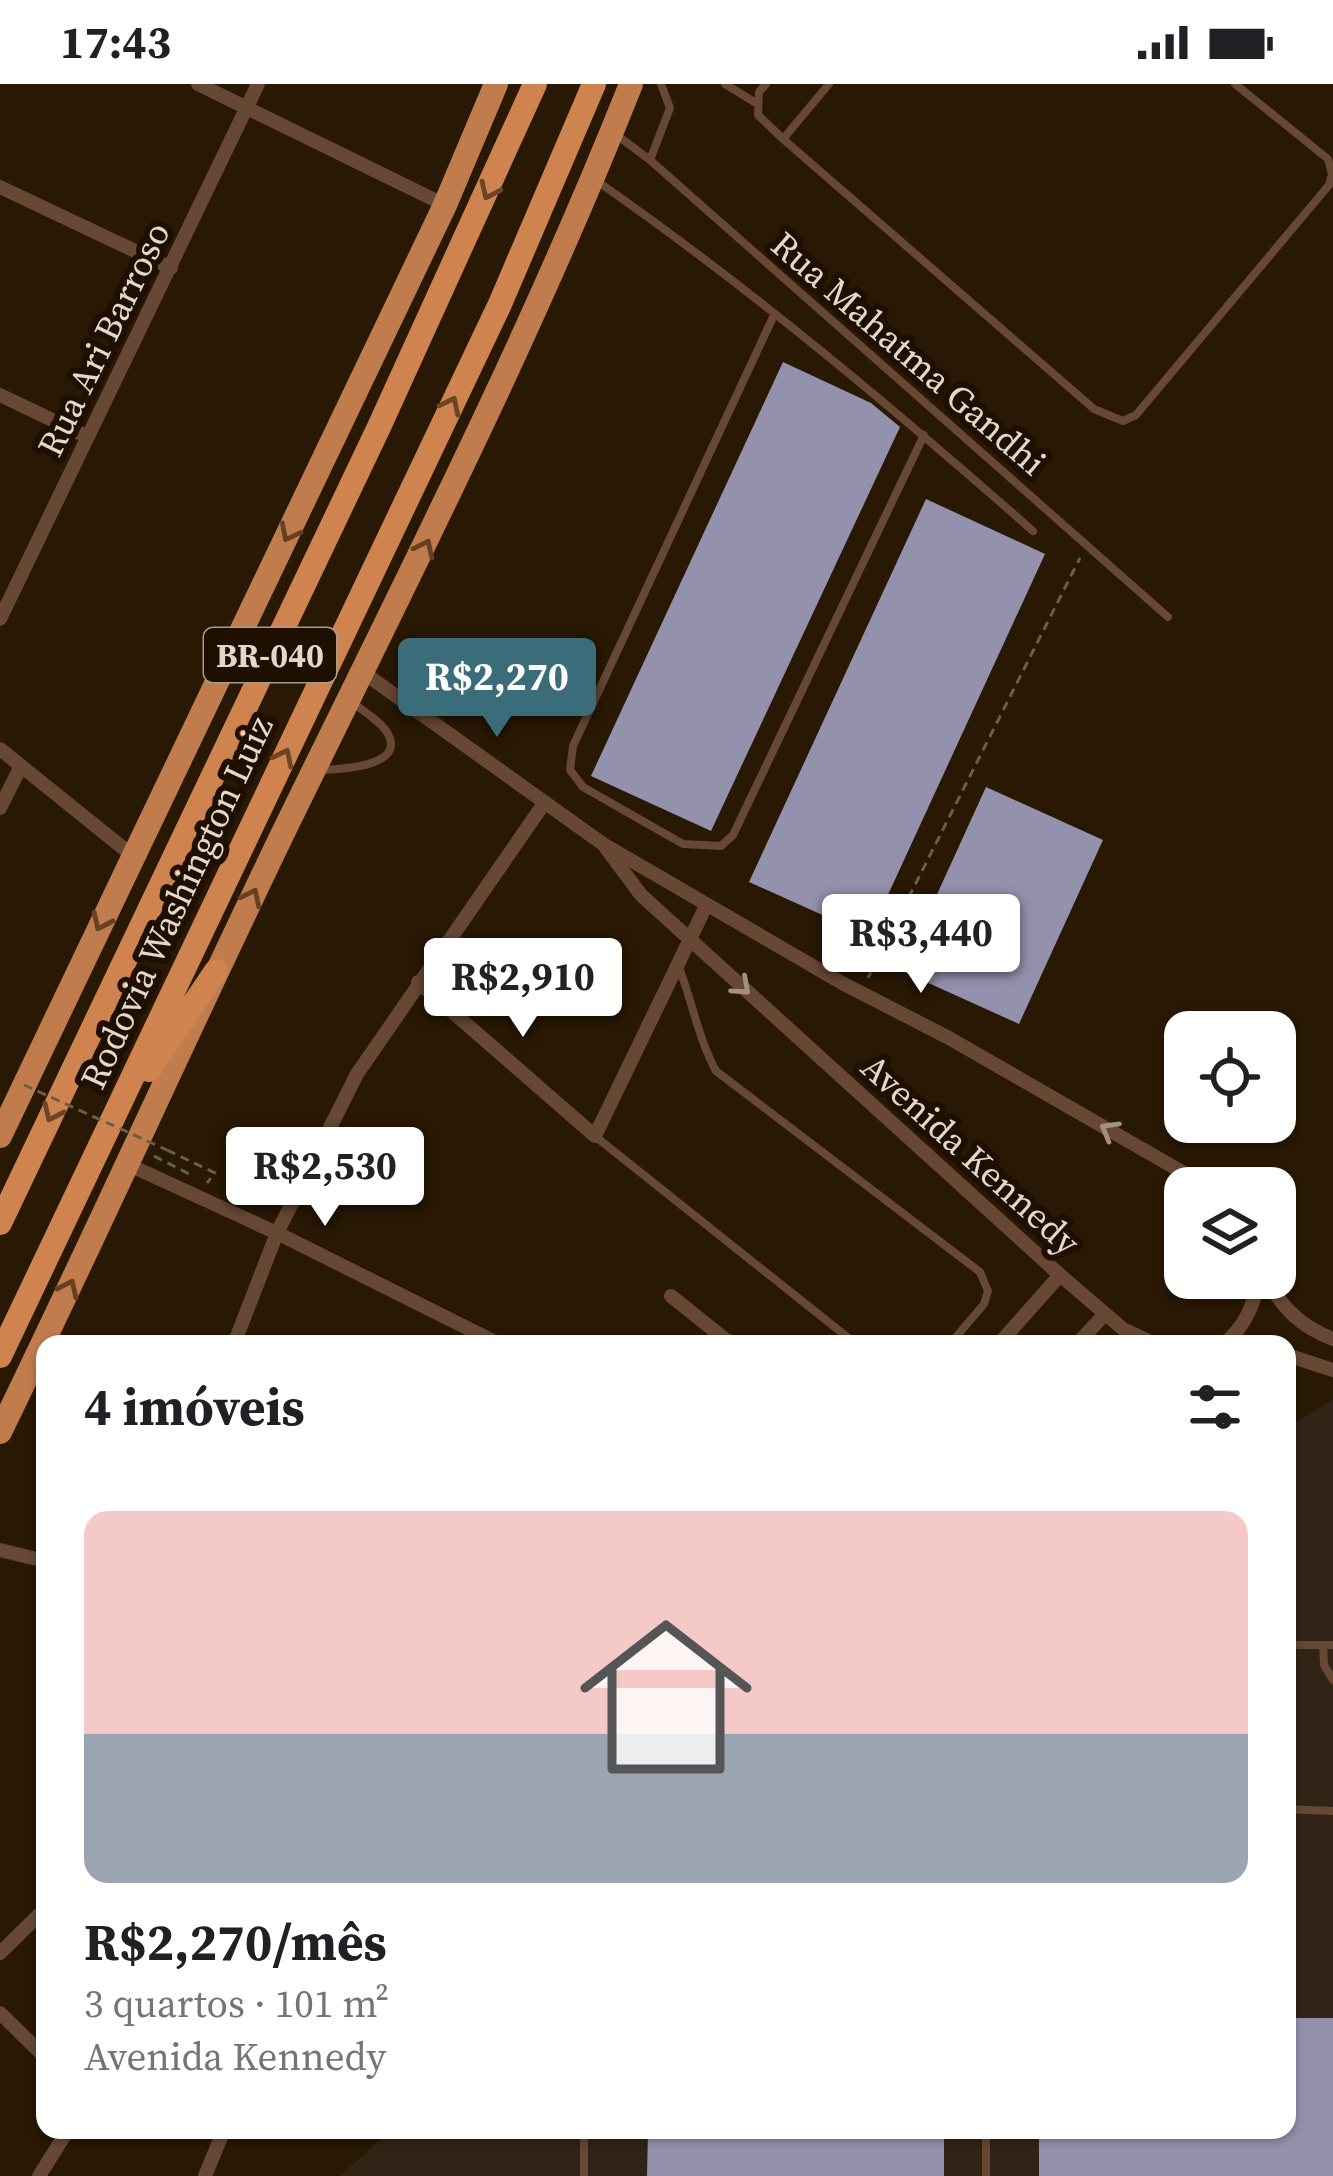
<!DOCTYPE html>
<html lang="pt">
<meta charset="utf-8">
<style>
:root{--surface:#fff;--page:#f2f2f2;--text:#202124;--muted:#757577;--accent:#3a6c7a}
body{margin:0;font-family:"Source Serif 4",serif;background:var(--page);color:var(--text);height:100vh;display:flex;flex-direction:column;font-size:45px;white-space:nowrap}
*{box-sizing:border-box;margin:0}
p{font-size:39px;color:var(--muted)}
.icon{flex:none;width:66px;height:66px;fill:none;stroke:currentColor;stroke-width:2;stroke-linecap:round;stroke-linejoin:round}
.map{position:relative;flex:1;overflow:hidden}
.side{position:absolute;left:36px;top:1251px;width:1260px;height:804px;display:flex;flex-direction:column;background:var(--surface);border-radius:24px;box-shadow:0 3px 9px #0004}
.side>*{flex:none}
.fabs{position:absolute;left:1164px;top:927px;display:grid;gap:24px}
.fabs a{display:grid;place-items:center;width:132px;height:132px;border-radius:24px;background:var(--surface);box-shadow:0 3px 9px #0004;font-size:60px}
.price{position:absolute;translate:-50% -102px;padding:0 27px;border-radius:12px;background:#fff;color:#222;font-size:39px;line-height:78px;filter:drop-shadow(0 3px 6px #0008)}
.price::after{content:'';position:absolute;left:50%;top:72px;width:36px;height:27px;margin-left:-18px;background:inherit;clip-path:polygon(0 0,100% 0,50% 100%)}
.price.active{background:var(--accent);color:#fff}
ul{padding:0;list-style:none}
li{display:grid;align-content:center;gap:24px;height:636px;padding:0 48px}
li span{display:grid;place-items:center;height:372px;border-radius:24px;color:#555}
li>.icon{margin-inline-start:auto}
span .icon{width:216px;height:216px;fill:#fffc;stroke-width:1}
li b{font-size:51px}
h2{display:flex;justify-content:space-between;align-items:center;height:144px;padding:0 48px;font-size:51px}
.status{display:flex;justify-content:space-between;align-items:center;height:84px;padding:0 60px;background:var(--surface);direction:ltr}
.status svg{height:33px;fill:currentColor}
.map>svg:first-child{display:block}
.industrial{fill:#312417}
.building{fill:#9491ad}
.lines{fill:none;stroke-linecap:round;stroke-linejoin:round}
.path{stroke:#6b5d4c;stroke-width:3;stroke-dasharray:9 6;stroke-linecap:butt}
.service{stroke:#674834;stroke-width:8}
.minor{stroke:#674834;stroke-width:14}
.trunk{stroke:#c07c4c;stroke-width:24}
.motorway{stroke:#cf8450;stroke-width:24}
.path-bridge{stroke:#6b5d4c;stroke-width:3;stroke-dasharray:9 6;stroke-linecap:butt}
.oneway{stroke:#6e4424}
.oneway2{stroke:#674022}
.oneway3{stroke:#a59080}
.labels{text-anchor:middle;stroke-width:12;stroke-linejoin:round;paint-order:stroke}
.shield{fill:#1e0f00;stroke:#a89c8f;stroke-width:3}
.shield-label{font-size:33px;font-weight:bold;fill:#e3d8cc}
.street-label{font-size:36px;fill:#e3d8cc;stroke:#1e0f00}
</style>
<div class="status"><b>17:43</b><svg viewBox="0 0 49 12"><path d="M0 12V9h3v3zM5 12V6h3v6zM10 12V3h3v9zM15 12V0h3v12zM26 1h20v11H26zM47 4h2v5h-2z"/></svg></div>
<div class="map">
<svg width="1333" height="2092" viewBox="0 0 1333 2092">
<rect width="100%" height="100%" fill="#281804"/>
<path class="industrial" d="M1333,1315V2092H340L391,2046H1287V1344Z"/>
<path class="building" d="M783,278L871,319L900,343L711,747L591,692Z
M926,415L1045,470L869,852L749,798Z
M986,703L1103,756L1019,940L902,887Z
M1287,1934H1333V2092H1039V2046H1287Z
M648,2046H944V2092H647Z"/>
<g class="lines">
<path class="path" d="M868,894L1080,474
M167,1066L215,1089L207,1099
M154,1072L193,1092"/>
<path class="service" d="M725,0L756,19
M766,0L759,8L758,31L783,55
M829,0L783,55L1094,325L1123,337L1136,331L1329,101L1332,90L1328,75L1235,0
M618,52L650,76L1168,533
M650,76L670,24L661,0
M594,95C748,202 892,323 1033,447
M774,231L573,662L570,686L583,703L683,760L721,762L733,751L924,351
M322,686C339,685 406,683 388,650C381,637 362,627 351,617
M678,881C692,916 698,954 716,987L980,1188L988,1207L984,1220L950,1260
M596,1053L856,1260
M1287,1561H1333
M1323,1561L1324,1581L1333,1596
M1287,1725L1333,1727
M584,2092V2046
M986,2092V2046"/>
<path class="minor" d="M198,0L445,121
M0,103L171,184
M0,311L88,353
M0,535L258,0
M364,589L603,760L842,899L949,954L1210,1104
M0,665L133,772
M0,724L21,682
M606,764L641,811L1060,1191L1123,1245L1155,1260
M418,898L595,1052L706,822
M127,1080L277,1149L499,1260
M1266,1194C1283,1225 1300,1242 1333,1255
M671,1212L731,1260
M234,1260L277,1149L357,990L545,718
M999,1260L1060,1191
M1077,1260L1105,1230
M1224,1260C1246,1241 1253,1222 1260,1194
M1287,1271L1333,1286
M0,1466L45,1477
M0,1869L45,1825
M0,1929L45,1973
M39,2092L68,2046
M205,2092L224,2046"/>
<path class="trunk" d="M0,1052L445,121L496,0
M0,1348C97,1149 187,948 283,749C404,501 529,257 631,0"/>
<path class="motorway" d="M149,986L216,887
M0,1139L379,343L535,0
M0,1272L500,220L594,0"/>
<path class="path-bridge" d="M24,1001L167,1066"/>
</g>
<defs><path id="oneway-chevron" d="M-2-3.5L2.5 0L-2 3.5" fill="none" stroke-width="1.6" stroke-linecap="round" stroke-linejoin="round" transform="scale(3)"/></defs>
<g class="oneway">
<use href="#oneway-chevron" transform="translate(489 107) rotate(115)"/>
<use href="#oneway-chevron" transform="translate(451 321) rotate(-64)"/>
<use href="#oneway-chevron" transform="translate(284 673) rotate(-64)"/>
<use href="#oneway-chevron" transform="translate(52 1029) rotate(115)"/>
</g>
<g class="oneway2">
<use href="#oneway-chevron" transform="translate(289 449) rotate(117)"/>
<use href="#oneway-chevron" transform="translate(425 464) rotate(-64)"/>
<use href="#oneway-chevron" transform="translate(252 813) rotate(-64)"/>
<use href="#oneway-chevron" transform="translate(101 838) rotate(115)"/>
<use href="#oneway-chevron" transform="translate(69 1204) rotate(-65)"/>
</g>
<g class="oneway3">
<use href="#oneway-chevron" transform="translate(742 903) rotate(42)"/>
<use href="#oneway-chevron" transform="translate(1109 1046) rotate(-150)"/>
</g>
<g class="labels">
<rect class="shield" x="204" y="544" width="132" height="54" rx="9"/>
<g class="shield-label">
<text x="270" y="583">BR-040</text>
</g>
<g class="street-label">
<text transform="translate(103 255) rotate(-64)" y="13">Rua Ari Barroso</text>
<text transform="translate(909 269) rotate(41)" y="13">Rua Mahatma Gandhi</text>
<text transform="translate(176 818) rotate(-65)" y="13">Rodovia Washington Luiz</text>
<text transform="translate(971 1070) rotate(42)" y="13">Avenida Kennedy</text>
</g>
</g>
</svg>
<div class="fabs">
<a><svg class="icon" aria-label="locate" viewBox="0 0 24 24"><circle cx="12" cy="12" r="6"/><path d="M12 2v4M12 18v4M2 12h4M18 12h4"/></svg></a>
<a><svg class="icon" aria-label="layers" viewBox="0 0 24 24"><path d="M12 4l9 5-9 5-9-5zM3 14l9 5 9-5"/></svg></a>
</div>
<b class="price active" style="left:497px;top:656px">R$2,270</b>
<b class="price" style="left:921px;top:912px">R$3,440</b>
<b class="price" style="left:523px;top:956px">R$2,910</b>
<b class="price" style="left:325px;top:1145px">R$2,530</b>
<section class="side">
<h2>4 imóveis<svg class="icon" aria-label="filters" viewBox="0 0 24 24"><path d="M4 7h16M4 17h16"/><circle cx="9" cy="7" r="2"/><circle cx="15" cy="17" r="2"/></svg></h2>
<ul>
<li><span style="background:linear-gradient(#f6c9c9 60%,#9aa5b1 0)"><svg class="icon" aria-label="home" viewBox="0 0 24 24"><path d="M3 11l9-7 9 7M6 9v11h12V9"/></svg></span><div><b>R$2,270/mês</b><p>3 quartos · 101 m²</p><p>Avenida Kennedy</p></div></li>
</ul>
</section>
</div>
